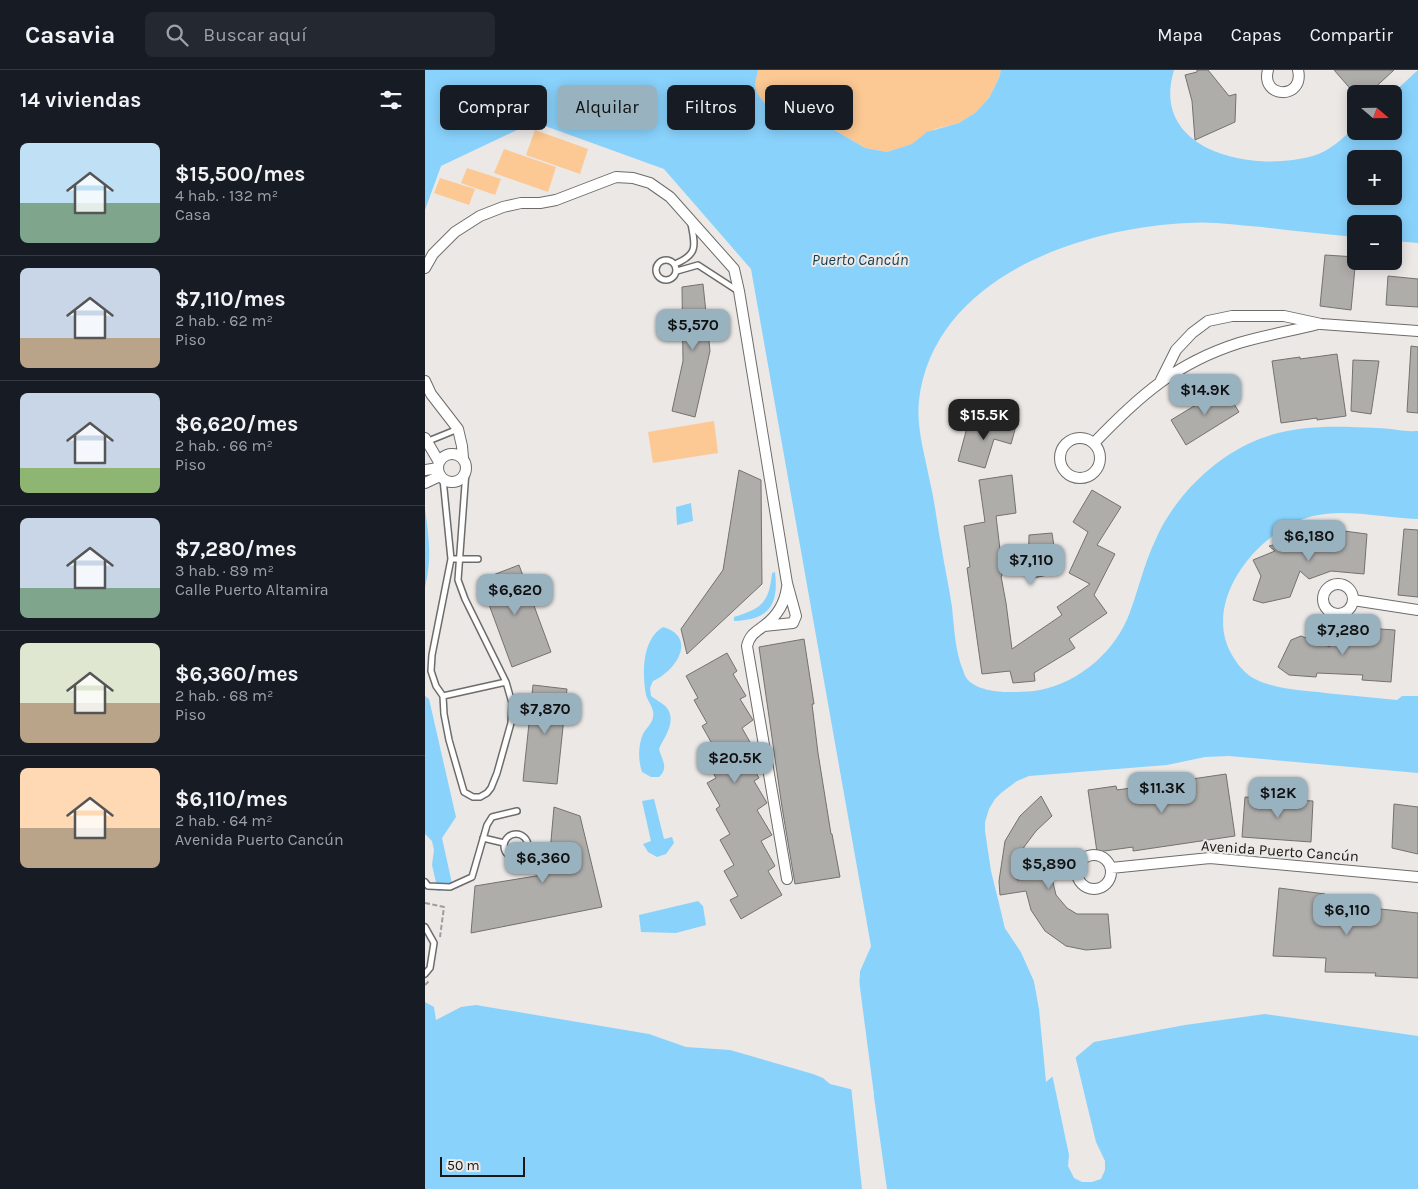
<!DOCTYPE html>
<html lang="es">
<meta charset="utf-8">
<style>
:root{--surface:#171b24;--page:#242831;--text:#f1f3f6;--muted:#9ea1a6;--line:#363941;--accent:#99b2c0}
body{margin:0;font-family:Karla,sans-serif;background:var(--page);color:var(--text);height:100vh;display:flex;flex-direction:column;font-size:19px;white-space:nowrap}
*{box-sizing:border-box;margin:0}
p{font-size:16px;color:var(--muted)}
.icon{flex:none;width:28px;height:28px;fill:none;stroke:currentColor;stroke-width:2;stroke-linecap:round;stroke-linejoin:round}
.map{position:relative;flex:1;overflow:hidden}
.panel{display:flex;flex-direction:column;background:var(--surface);width:425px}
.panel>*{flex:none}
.guide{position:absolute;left:15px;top:15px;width:475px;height:45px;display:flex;gap:10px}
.needle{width:32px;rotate:110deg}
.fabs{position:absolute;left:922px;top:15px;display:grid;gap:10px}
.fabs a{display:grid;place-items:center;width:55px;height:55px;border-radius:8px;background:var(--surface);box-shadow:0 2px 12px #0003;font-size:25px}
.scale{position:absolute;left:15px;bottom:12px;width:85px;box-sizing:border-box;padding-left:5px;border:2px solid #181716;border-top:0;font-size:14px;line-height:18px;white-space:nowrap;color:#181716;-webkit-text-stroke:4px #ebe8e6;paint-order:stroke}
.price{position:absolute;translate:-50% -42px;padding:0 11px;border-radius:10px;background:var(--accent);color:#111;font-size:16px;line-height:32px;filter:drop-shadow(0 1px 2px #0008)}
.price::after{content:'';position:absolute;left:50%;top:30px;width:15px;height:11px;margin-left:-8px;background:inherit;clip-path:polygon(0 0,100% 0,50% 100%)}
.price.current{background:#222;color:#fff}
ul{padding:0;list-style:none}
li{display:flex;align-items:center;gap:15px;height:125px;padding:0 20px}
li+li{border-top:1px solid var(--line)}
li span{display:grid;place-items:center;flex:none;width:140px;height:100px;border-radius:8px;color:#555}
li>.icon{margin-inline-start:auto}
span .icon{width:60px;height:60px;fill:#fffc;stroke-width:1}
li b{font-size:21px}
h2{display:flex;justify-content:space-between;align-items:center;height:60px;padding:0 20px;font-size:21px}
.chip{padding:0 18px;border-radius:8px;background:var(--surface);box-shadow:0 2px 12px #0003;font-size:18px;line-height:45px}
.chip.current{background:var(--accent);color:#111}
header{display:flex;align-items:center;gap:30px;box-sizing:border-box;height:70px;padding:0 25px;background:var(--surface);border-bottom:1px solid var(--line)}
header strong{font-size:24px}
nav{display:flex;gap:28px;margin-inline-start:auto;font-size:18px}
.search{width:350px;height:45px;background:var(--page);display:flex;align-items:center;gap:12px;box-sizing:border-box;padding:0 18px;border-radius:8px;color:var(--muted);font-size:19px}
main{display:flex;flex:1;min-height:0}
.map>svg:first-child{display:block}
.green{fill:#fcc893}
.water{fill:#89d2fc;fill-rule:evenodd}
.pier{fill:#ebe8e6}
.building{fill:#afadaa;stroke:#74726f}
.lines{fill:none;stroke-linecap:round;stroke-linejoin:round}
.service-casing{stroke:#6e6c6a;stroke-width:8}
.minor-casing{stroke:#6e6c6a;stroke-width:12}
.path{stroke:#9f9d9b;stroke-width:2;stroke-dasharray:5 2.5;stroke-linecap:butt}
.service{stroke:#fff;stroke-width:5}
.minor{stroke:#fff;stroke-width:10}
.labels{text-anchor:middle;stroke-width:4;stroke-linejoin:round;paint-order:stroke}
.street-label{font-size:15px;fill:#181716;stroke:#ebe8e6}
.water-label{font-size:16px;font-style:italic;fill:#113b50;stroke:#ebe8e6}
</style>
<header>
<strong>Casavia</strong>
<div class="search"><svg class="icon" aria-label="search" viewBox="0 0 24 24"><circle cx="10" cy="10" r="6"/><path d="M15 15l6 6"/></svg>Buscar aquí</div>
<nav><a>Mapa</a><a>Capas</a><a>Compartir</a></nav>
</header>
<main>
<section class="panel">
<h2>14 viviendas<svg class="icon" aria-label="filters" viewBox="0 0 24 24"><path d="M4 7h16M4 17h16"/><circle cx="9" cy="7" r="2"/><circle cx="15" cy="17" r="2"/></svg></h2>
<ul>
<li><span style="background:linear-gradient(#bfe0f5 60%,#7fa58c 0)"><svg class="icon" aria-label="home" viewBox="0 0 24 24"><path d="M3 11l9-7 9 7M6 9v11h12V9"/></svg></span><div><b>$15,500/mes</b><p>4 hab. · 132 m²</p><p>Casa</p></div></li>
<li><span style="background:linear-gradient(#c9d6e8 70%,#b9a48a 0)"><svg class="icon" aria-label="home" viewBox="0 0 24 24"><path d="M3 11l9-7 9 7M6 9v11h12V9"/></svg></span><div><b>$7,110/mes</b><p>2 hab. · 62 m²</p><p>Piso</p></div></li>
<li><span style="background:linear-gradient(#c9d6e8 75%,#8fb573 0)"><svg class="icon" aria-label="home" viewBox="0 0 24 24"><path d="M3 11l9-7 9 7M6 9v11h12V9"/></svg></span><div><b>$6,620/mes</b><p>2 hab. · 66 m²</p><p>Piso</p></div></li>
<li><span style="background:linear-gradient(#c9d6e8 70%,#7fa58c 0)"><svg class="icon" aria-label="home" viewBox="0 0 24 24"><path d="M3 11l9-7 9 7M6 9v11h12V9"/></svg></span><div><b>$7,280/mes</b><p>3 hab. · 89 m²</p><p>Calle Puerto Altamira</p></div></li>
<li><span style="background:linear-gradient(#dfe7d0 60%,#b9a48a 0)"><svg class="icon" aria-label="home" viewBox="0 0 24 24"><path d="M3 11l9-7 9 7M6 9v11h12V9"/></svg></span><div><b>$6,360/mes</b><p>2 hab. · 68 m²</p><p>Piso</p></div></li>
<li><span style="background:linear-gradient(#ffd9b3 60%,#b9a48a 0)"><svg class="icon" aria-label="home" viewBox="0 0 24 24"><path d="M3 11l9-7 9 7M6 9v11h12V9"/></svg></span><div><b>$6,110/mes</b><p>2 hab. · 64 m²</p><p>Avenida Puerto Cancún</p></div></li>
</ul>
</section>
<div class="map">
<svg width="993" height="1119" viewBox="0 0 993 1119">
<rect width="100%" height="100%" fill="#ebe8e6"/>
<path class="green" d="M333,0H576L574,8L564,28L550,43L534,53L510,59L488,74L462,82L440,78L396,52L387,49L374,50L364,48L352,50L332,23L330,14Z
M110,60L163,79L155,104L101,85Z
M79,79L131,97L123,122L69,103Z
M42,98L76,109L70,125L36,113Z
M15,108L50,119L44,135L9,123Z
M289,351L293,383L228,393L223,362Z"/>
<path class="water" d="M0,0H333L330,14L332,23L352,50L364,48L374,50L387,49L396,52L440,78L462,82L487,74L502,62L534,53L550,43L564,28L574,8L576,0H749C724,82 829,103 888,86C905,81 918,68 931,56V61H969V24H967L993,0V173L969,171V154H931V167C900,164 868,161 837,157C812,155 787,151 762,153C656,158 509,207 494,330C491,358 500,385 505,412C510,433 512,454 516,474C519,495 524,516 527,537C529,556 530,577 536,595C538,599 539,605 542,609C552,620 571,622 584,622C594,622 605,622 615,620C655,612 691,581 705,542C714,518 719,494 730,471C744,438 770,408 799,388C848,354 895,355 952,358C965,358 979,362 993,361V449C958,448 921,438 888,446C835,459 775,530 807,585C812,594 820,604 830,609C852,620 877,620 900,623C924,625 948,628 972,630L977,626H993V703L804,686L780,687L742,695L604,706L592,711L576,723L570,729L564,739L560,752V761L566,801L580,858L596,882L609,911L614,939L621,1012L669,972L760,955L840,944L993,966V1119H0V932L9,937L11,950L36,937L51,935L224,964L261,977L305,980L388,1004L398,1008L405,1014L449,1025L434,910L435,901L446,876L326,199L239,99L109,52L16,96L0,140ZM931,89H969V126H931Z
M266,433L268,451L252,455L251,437Z
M0,439C4,467 7,489 0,517Z
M350,502C354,535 344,550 309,551V547C337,538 344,533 347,503Z
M238,557C273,567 251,601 228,611L225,618L226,626C231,630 239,634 242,638C252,652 239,667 234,679C237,690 244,698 234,707H226L217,702C213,690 213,676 218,664C221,658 227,654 228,647C230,639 223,632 221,625C217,604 217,569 238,557Z
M0,626L4,629L31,747L17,768L28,818L13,821L7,795L9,780L7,771L0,764Z
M229,729L239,769L247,767L249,773L241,784L232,787L223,782L218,774L226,771L217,731Z
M273,831L278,836L281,855L251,863L216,862L214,845Z"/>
<path class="pier" d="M577,845L598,881L611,910L617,938L619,962L609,911L596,882L580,858Z
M446,876L435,901L434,920L462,1119H437L426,1016L447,1022L431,910L438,887L442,879Z
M650,985L671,1072L680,1091V1100L676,1109L667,1112H657L649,1108L643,1096L644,1085L627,1004Z"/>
<path class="building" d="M772,0H783L804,26L811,24L810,52L770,70L767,31L760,5L772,2Z
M909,0H969L943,24H930Z
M900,185L931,187L926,240L895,236Z
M963,206L993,209V237L961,235Z
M278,214L285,281L270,347L247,341L258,291L257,217Z
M986,276L993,277V343L982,342Z
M912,284L921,346L892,350V348L856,353L847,291L875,287V289Z
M928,290L954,291L946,344L926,341Z
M799,318L814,342L761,375L746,350Z
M557,346L591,356L586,374L569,369L560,398L533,391L543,354L554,357Z
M314,400L336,410L337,514L262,584L256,559L298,500Z
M587,405L591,443L571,446L576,488H575L577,506H576L581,533L587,579L637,545L632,537L665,514L644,503L663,462L648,452L667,420L696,437L672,475L690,484L669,525L682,543L644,569L650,578L609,603L610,611L588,613L585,601L557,604L542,498L545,497L539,456L560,452L554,410Z
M979,459L993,460V527L973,525Z
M911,460L942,464L939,504L906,501L884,509L875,501L865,527L838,533L828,530L836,506L828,490L850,481L844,476Z
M627,463L633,503L603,509L604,465Z
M94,495L126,582L87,597L55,510Z
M941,558L970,560L966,612L937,610L938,605L892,603L891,607L864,605L853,597L866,570L876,566L905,577L906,564L925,565L926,561L941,562Z
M379,569L389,634H387L393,683L406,764H407L415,807L370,814L357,737L334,577Z
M302,583L312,601L308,604L321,626L315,629L328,650L317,658L330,681L321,686L334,708L329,711L342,733L332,740L347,765L336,771L350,796L343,801L357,825L316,849L305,830L313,826L299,801L309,795L295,770L305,764L291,739L295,736L282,713L291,708L279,686L290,679L277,656L282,653L269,630L273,628L261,606Z
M108,615L142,619L132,714L98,711Z
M801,704L810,766L708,781V777L672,782L663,720L691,716L692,720Z
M616,726L627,746L611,761L599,777L592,798V810L627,808L631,825L642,838L652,844H683L686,878L661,880L641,876L620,861L606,840L601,821L575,825L574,811L580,771L595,746Z
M820,727L888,731L886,772L817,767Z
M969,734L993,737V784L967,778Z
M129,737L155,746L177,837L46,863L50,816L123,804Z
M854,818L900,824L899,833L993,843V908L950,906L951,903L900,902L901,888L848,886Z"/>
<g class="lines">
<g class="service-casing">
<path id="service" d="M231 200a10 10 0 1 1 20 0a10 10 0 1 1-20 0Z
M250,194C272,185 271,177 266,154
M252,201L273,195L313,221
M1,372L33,359
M18,409L26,489L7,585L6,601L11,616L18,626L19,644L24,670L39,722L48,727H55L62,723L66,718L72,703L86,653L87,633L81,612L40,529L33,510L41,401
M26,489H53
M18,626L81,612
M79 776a12 12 0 1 1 24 0a12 12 0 1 1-24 0Z
M58,768L79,773
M0,812L3,816L25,817L47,807L62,755L67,747L92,741
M0,857L9,873L5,898L0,904"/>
</g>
<g class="minor-casing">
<path id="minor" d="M843,0C835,29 880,30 873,0
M0,198L8,184L30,162L55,146L78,137L96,133H115L131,130L191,107L208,108L225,113L245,127L309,199L314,221L362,513L371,546L368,553L339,556
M736,310L751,280L767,263L783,251L807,246H859L896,254L993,261
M0,311L6,324L33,359L37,376L38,388
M635 388a20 20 0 1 1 40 0a20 20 0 1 1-40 0Z
M0,368L14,392
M669,373C714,326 751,293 814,273C840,265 867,261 893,254
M13 398a14 14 0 1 1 28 0a14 14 0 1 1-28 0Z
M0,400L13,398
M0,413L15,406
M898 529a15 15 0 1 1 30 0a15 15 0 1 1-30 0Z
M928,530L993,540
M652 802a17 17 0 1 1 34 0a17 17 0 1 1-34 0Z
M686,798L785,788L993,807
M362,809L322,576C325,564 331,562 340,555C353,545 360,533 362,517"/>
</g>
<path class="path" d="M0,833L19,837L15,867
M0,915L4,911"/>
<use href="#service" class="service"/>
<use href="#minor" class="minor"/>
</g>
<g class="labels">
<g class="street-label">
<text transform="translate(855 781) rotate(4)" y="5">Avenida Puerto Cancún</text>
</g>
<g class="water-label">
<text x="435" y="195">Puerto Cancún</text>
</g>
</g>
</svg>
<div class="fabs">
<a><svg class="needle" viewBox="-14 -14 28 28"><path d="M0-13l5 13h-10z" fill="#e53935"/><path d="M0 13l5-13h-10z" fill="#9ea1a6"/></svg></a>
<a>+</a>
<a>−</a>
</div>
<div class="scale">50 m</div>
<b class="price" style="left:268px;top:281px">$5,570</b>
<b class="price" style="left:780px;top:346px">$14.9K</b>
<b class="price current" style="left:559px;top:371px">$15.5K</b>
<b class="price" style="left:884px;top:492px">$6,180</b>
<b class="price" style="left:606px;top:516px">$7,110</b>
<b class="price" style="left:90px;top:546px">$6,620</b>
<b class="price" style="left:918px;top:586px">$7,280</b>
<b class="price" style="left:120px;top:665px">$7,870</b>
<b class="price" style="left:310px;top:714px">$20.5K</b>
<b class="price" style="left:737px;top:744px">$11.3K</b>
<b class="price" style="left:853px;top:749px">$12K</b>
<b class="price" style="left:118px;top:814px">$6,360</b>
<b class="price" style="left:624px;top:820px">$5,890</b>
<b class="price" style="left:922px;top:866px">$6,110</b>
<div class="guide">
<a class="chip">Comprar</a>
<a class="chip current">Alquilar</a>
<a class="chip">Filtros</a>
<a class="chip">Nuevo</a>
</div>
</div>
</main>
